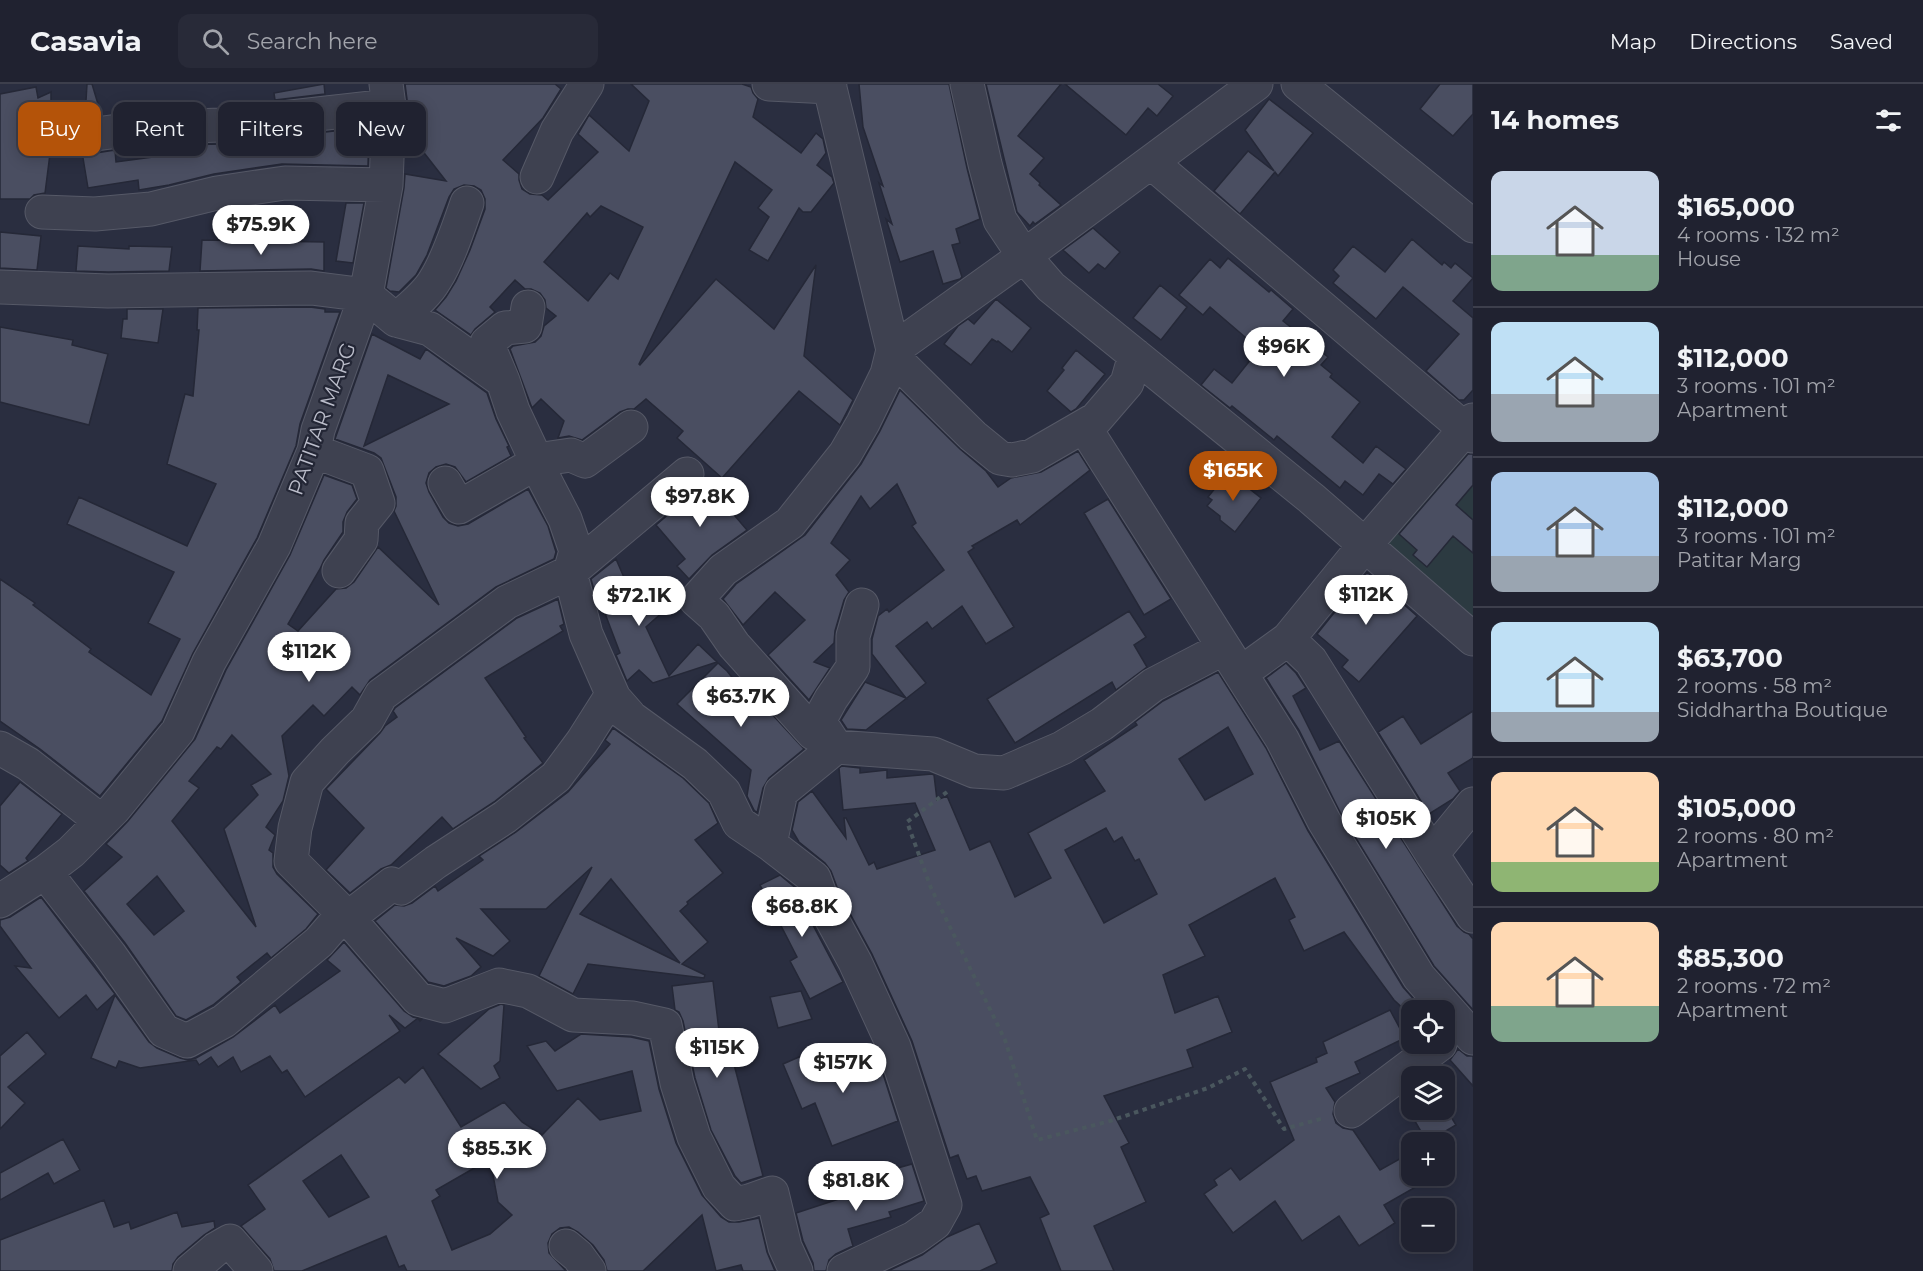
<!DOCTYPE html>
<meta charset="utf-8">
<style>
:root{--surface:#202230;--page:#282a38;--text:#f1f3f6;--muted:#a2a4ab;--line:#3d3f4c;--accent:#b45309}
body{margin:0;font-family:Montserrat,sans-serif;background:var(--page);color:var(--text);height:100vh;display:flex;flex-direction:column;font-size:22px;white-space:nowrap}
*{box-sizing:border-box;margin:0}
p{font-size:20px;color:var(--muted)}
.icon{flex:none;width:33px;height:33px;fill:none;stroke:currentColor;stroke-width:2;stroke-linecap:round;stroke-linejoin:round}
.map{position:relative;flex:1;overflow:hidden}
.side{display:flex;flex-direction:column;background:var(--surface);width:450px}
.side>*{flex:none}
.guide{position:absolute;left:18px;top:18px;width:570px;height:54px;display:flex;gap:12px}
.fabs{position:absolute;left:1401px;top:916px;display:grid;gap:12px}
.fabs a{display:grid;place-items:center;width:54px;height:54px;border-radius:12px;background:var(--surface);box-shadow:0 3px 15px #0003,0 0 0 2px var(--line);font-size:30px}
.price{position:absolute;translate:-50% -51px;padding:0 14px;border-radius:21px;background:#fff;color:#222;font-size:20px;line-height:39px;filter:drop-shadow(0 2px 3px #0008)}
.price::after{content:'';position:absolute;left:50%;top:36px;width:18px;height:14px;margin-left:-9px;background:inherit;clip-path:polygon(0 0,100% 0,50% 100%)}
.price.current{background:var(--accent);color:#fff}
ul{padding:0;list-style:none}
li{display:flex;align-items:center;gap:18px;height:150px;padding:0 18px}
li+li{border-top:2px solid var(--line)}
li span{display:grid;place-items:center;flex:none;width:168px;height:120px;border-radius:12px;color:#555}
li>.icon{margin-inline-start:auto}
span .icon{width:72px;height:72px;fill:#fffc;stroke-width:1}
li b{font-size:26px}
h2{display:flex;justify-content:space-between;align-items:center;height:72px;padding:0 18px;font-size:26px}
.tag{padding:0 21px;border-radius:12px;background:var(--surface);box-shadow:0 3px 15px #0003,0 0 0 2px var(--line);font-size:21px;line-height:54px}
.tag.current{background:var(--accent);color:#fff}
header{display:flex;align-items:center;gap:36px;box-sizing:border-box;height:84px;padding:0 30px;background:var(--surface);border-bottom:2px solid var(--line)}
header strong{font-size:28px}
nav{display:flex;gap:33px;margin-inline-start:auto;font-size:21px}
.search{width:420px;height:54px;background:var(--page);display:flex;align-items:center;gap:15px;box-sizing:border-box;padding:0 21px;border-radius:12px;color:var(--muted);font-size:22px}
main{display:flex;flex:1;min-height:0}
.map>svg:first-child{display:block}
.green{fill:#2c3a41}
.building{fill:#4a4e61;stroke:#252837;stroke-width:1.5;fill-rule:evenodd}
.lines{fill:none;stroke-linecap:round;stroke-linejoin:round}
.minor-casing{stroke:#565967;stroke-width:35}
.path{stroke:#4a575e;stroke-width:4;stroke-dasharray:4.5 4.5;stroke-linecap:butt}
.minor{stroke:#3e4150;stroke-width:33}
.labels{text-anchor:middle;stroke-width:4.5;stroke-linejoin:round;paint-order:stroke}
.street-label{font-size:21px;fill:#bbbdca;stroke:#232635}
</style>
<header>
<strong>Casavia</strong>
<div class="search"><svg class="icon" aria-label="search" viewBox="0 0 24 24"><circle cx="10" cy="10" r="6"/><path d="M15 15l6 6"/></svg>Search here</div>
<nav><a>Map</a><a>Directions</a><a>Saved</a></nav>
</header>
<main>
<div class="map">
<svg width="1473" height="1187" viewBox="0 0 1473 1187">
<rect width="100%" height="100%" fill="#2a2e40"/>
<path class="green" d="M1464,370L1473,378V543L1378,461Z"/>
<path class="building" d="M87,0H92L101,30L85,33Z
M324,0L325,10L275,16L274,9Z
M405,0H555L561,5L543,34L503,76L519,90V96L522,105L530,110L542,111L548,116L598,68L578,50L589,31L629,67L649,17L631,0H742L751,3L753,9L758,15L753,33L801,69L816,49L823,55L826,69L817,81L832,93L834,99L811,128H803L799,124L768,177L749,166L769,133L758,124L772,106L735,78L639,280L640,281L716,195L774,245L816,181L804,272L853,316L840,341L799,307L722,394L677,354L683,347L646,315L634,325H628L620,328L582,356L569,352L558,354L564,337L541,315L532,324L510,265L513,262L535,258L541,252L544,242L556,232L546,224L545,216L540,209L531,205H525L515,196L490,223L495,228L475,245L471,251L435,226L446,213L456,197L470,166L485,125V115L481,106L474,102L464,101L454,105L449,113L427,171L416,191L399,208L390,207L386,204L404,104L405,90L446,97L407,47L408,23ZM601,122L643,143L618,195L610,189L588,217L544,178L587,129L590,133Z
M859,0H949L967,84L980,135L956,145L960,159L952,161L962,193L960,195L943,200L933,167L900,178L886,135L892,140L879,99L883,102L863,43Z
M986,0H1061L1018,52L1044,74L1030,90L1040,99L1039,101L1061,121L1035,140L1033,138L1030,142L1017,128Z
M1065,0H1158L1173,12L1157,32L1148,24L1126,51Z
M1440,0H1473V30L1453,52L1420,25Z
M36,3L38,14L51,8V27L47,28L41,35L38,44L41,54L51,62L45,109L34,111L30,115H0V10Z
M1269,15L1313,49L1278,92L1275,88L1240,130L1214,107L1248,67L1274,87L1245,46Z
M369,43L368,82L282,80L214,90L169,101L139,106L138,96L88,104L83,74V71L115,66L116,78L175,70L174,61L222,60Z
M346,119H364L353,179L336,177Z
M1093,144L1120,168L1105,185L1098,180L1089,189L1063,166Z
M0,148L41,152L37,186L0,184Z
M1412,155L1442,181L1444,178L1451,184L1455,179L1473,194L1453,217L1473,234V306L1464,316H1459L1426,287L1459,250L1403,203L1376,235L1333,199L1339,192L1333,186L1353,162L1385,188Z
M202,156L324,158V187L311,185L200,187Z
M78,162L129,165V162L172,163L169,187L108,188L76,187Z
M1228,174L1269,208L1271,206L1293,225L1283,237L1328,273L1321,281L1332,290L1330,293L1360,318L1332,353L1363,379L1376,362L1406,385L1393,400L1379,390L1363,411L1345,397L1340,404L1277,352L1274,356L1232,322L1230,324L1201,301L1214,285L1232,299L1259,265L1210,223L1203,231L1179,211L1210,175L1220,184Z
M1160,201L1187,223L1161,256L1133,234Z
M996,215L1031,244L1012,268L998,257L997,258L992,255L971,281L944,260L958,242L968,235L974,240Z
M310,223L325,225V228H340L300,340L296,362L257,454L193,569L162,637L100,712L40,665L0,637V495L35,519L33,521L91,565L89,568L151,611L180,555L148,539L174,488L67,440L79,413L187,462L216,400L167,380L185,310L193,312L199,246H197L198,224Z
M127,225H163L158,259L121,254L123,235H127Z
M0,243L73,256L72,261L108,270L89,341L0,318Z
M372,250L420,275L426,265L487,309L496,335L509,362L507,363L511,372L466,398L455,383L446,380L436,383L429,389L426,399L429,408L443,433L449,439L458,442L468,440L528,405L548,442L556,468L554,475L496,503L370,596L360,611L352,603L324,632L313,621L282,652L289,692L283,717L266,743L275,751L269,766L273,769V783L277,790L318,830L306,845L271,874L267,869L237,893L241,898L213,921L186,936L176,932L125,859L84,807L122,773L106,760L128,737L195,655L226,586L290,471L324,391L352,401L357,415L347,428L343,438V448L324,476L320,485L288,540L298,547L336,505L346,504L354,498L378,463L439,521L394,427L396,422V413L381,374L374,369L335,355ZM388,291L449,320L364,362ZM232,651L271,690L251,701L258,711L224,745L256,843L172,737L199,704L189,697L217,663L221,665ZM157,792L184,827L154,851L127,820Z
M1076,266L1105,290L1076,325L1071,328L1047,307L1064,286L1062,284Z
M900,306L960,365L986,387L998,403L1011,394L1041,388L1078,367L1090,386L1020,441L1017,436L972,462L974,464L968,468L1014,543L986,560L962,522L932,545L927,538L896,562L926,599L866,646L847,645L841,636L865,598L906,614L872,570V555L878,532L887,525L889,528L944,486L912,442L916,439L897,400L870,425L861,412L831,459L850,476L836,491L849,508L844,516L835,547L834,559L814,578L830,584L809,616L768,571L805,536L775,508L743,541L723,515L736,500L805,451L861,380L880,347Z
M1468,370H1473V401L1456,421L1473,436V469L1453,452L1427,483L1413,471L1417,466L1399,450Z
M1228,388L1261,414L1235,448L1220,436V432L1207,422L1212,416L1208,413Z
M705,397L747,446L712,471L689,495L677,482L685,475L656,441L699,404Z
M1108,415L1171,515L1144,531L1084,429Z
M616,475L635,519L658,500L673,519L646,543L669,592L698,560L717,578L653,599L639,586L627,597L616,571L620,569L601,519L598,521L591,495Z
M1367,488L1417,532L1359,598L1342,583L1348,576L1317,550Z
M558,515L564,540L560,542L563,547L485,594L511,631L526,653L524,654L543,679L494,718L453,745L442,733L391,781L381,785L350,809L326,786L364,744L326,705L380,649L385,642L397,633L393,627L395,624L517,534Z
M1129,527L1146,553L1134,561L1147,583L1116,606L1112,598L1015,659L987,615Z
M718,579L727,587L753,620L758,615L804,665L769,694L763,704L757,729L754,726L747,712L751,686L677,620Z
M1286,579L1296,589L1306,604L1293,612L1320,666L1339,657L1457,842L1464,848L1469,850L1473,855V926L1434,882L1340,728L1299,646L1266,594Z
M1218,588L1266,664L1308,747L1403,903L1418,920L1407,928L1394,916L1344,848L1304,867L1289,836L1295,833L1275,794L1189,841L1205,872L1163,891L1175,929L1218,912L1232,948L1187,966L1193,983L1104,1012L1129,1059L1121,1063L1146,1118L1094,1142L1114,1187H1061L1040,1134L1049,1130L1030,1093L982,1107L976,1092L967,1095L958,1071L950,1074L912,957L872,870L840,811L831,787L825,779L799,758L792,746L798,718L812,707L846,754L844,734H846L869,781L874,778L877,785L935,766L915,719L843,726L839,684L842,682L860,684V689L887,686V694L932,690L934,691L937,716L947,712L970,766L990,757L1015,813L1051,794L1028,749L1105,707L1084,676L1137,641L1135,638L1163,617ZM1228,643L1253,690L1205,716L1179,675ZM1106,744L1114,758L1122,753L1135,777L1139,775L1157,810L1104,839L1065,766Z
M1473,627V674L1448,689L1460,707L1453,715L1429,730L1378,648L1403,632L1421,660Z
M613,644L683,694L709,719L718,739L695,756L723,789L687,818L688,820L680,827L708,858L682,880L705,891L704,894L588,880L573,910L539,892L592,783L546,825H481L510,857L493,872L456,854L481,883L471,892L444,902L428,898L375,837L395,821L404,822L412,819L435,802L438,807L483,776L479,772L516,748L568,708L610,660L605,656ZM611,795L680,879L580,830Z
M20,698L62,730L26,774L28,777L9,789L0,781V722Z
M780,791L798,806L806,828L843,898L810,915L790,877L797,873L760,801Z
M41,813L115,910L97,926L86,911L59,934L15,882L31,884L0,842V836L10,833Z
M344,858L404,927L413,933L422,935L420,937L418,934L405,944L389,931L400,947L305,1013L287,986L282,989L270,972L241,988L233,973L218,983L211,973L199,981L196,976L140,984L119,977L116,984L91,974L115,911L149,958L157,964L180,974L188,976L196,974L233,953L275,921L280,929L340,887L327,876Z
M713,897L721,963L729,961L763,1092L741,1099L735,1092L711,1046L695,994L683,937L679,928L675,926L672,902Z
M801,907L812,935L778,944L770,913Z
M501,920L504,921L500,977L494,982L500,994L481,1005L438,970L489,925Z
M1390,926L1405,954L1355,978L1360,989L1326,1004L1335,1018L1333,1030L1336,1039L1343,1044L1353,1046L1380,1086L1412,1068V1092H1435L1384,1121L1395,1139L1359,1162L1339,1132L1302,1157L1275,1117L1233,1149L1204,1110L1217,1101L1214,1096L1231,1084L1240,1096L1294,1056L1270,998L1317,978L1316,974L1327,969L1323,958Z
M27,948L46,970L8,1003L25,1019L0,1045V972Z
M581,950L631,953L649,957L659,1005L676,1059L702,1111L721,1133L729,1138H739L759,1134L767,1168L775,1187H743L741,1181L716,1187L702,1131L643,1187H607L604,1176L593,1161L578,1148L569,1143L560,1144L552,1150L548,1159L549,1169L566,1187H407L404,1181L399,1183L386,1152L302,1187H274L270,1175L241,1142L265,1125L248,1101L399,993L405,999L423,983L461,1043L504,1018L522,1038L542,1051L578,1014L600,1036L641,1027L632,987L557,1007L527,962L546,957L555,967ZM341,1071L369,1113L329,1133L303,1097ZM490,1075L498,1118L512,1131L490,1150L452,1166L432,1117L440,1112L436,1106Z
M824,962L834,987L877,971L898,1037L832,1062L815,1019L802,1025L783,980Z
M1458,965L1467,972H1473V1002L1450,976Z
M1412,1005V1026H1444V1021L1456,1041L1427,1058L1401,1013Z
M63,1055L80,1086L54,1100L48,1089L0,1116V1089Z
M912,1080L924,1117L889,1128L891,1133L848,1145L853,1162L836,1170L829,1176L826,1187H814L813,1179L803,1157L796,1129L848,1112L844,1099Z
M104,1116L114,1143L129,1138L131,1145L177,1128L182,1143L214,1137L215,1144L204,1151L178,1173L173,1180L172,1187H0V1156Z
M979,1139L997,1179L980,1187H888L922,1171L947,1153Z"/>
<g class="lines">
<g class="minor-casing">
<path id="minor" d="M769,0L830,3
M829,0L893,266L887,290L863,339L845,370L790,439L723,486L696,516L714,532L734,561L813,649L836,663L933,670L974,687L1004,689L1062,664L1102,640L1153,601L1224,564
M967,0L985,80L1000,136L1024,172L1051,203L1311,414L1473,555
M1298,0L1473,142
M57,44L74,53L140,44L220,41L389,22
M1152,79L1473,352
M537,93L557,47L587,0
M42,128L95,130L151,125L217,109L285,99L386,101
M0,203L108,207L311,204L366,211L396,236L430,245L503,297L513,327L536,376V379L565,435L576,467L570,488L586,550L614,614L629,631
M396,236C409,224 426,212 435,196C448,176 459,142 467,119
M1135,271L1127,299L1096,335L1032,372L1012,376L1000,374L973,352L902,282L893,266L1024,172L1256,0
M503,297L487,259L505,244L525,242L528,223
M1085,344L1282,655L1324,737L1419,893L1473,954
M314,367L367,387L378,419L362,439L361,456L339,487
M536,376L571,371L585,377L631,343
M687,390L570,488L507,518L381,611L367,636L335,667L307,698L295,744L291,777L348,834L418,915L445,922L499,901L528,907L573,931L633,934L665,941L677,999L694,1053L719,1103L735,1120L749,1117L772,1109L785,1163L796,1187
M445,399L459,423L536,379
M1288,555L1311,577L1432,770L1473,832
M1241,589L1288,555L1364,462L1473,336
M0,664L28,680L101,737
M770,760L781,708L836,663L819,637L831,615L853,583V552L862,521
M1432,770L1473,720
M45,788L110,871L164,947L187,957L224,937L319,858L338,836L348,834L392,800L401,804L436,778L505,733L556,693L582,658L608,617L695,680L724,708L739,739L770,760L814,794L823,819L855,878L894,963L945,1121L935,1139L914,1154L844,1187
M0,817L45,788L71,768L114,725L178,647L209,578L274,462L314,367L318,346L366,211L386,101L389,22L386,0
M1351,1027L1440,960
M566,1162L578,1172L589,1187
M190,1187L216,1165L230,1157L256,1187"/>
</g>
<path class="path" d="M947,708L907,738L931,804L1005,956L1037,1056L1110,1037L1208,1004L1245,985L1284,1045L1324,1034"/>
<use href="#minor" class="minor"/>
</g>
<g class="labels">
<g class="street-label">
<text transform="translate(322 335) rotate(-70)" y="7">PATITAR MARG</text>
</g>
</g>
</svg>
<div class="fabs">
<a><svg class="icon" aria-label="locate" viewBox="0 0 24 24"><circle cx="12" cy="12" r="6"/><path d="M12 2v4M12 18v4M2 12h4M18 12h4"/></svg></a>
<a><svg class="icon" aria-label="layers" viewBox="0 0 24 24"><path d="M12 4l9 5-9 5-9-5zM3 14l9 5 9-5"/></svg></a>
<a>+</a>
<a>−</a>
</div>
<b class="price" style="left:261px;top:172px">$75.9K</b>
<b class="price" style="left:1284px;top:294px">$96K</b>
<b class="price current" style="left:1233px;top:418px">$165K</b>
<b class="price" style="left:700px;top:444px">$97.8K</b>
<b class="price" style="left:1366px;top:542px">$112K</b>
<b class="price" style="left:639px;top:543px">$72.1K</b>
<b class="price" style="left:309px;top:599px">$112K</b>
<b class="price" style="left:741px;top:644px">$63.7K</b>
<b class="price" style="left:1386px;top:766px">$105K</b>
<b class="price" style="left:802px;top:854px">$68.8K</b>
<b class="price" style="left:717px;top:995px">$115K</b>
<b class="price" style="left:843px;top:1010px">$157K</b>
<b class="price" style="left:497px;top:1096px">$85.3K</b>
<b class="price" style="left:856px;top:1128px">$81.8K</b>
<div class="guide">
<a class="tag current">Buy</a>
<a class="tag">Rent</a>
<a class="tag">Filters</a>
<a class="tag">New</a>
</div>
</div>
<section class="side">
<h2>14 homes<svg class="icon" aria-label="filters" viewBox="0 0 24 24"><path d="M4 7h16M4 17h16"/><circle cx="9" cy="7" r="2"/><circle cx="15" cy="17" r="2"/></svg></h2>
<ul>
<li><span style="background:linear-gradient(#c9d6e8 70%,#7fa58c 0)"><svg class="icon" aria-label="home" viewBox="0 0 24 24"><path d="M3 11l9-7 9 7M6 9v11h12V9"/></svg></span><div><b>$165,000</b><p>4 rooms · 132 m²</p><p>House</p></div></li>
<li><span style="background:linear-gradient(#bfe0f5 60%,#9aa5b1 0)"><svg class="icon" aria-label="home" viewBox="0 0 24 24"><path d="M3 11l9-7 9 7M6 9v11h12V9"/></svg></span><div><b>$112,000</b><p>3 rooms · 101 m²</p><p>Apartment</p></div></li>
<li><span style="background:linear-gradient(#a9c7e8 70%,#9aa5b1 0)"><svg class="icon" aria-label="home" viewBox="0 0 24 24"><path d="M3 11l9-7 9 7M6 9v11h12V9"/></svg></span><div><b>$112,000</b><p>3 rooms · 101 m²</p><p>Patitar Marg</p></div></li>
<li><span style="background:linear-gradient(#bfe0f5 75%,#9aa5b1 0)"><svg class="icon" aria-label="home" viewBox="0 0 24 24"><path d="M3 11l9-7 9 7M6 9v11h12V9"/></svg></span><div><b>$63,700</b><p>2 rooms · 58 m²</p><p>Siddhartha Boutique</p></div></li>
<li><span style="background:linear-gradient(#ffd9b3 75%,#8fb573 0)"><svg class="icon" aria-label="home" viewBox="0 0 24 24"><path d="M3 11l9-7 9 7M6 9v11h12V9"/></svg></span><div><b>$105,000</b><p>2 rooms · 80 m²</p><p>Apartment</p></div></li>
<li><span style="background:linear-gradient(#ffd9b3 70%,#7fa58c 0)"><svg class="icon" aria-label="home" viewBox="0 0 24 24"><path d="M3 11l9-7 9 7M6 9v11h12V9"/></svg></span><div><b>$85,300</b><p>2 rooms · 72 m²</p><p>Apartment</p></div></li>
</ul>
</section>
</main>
